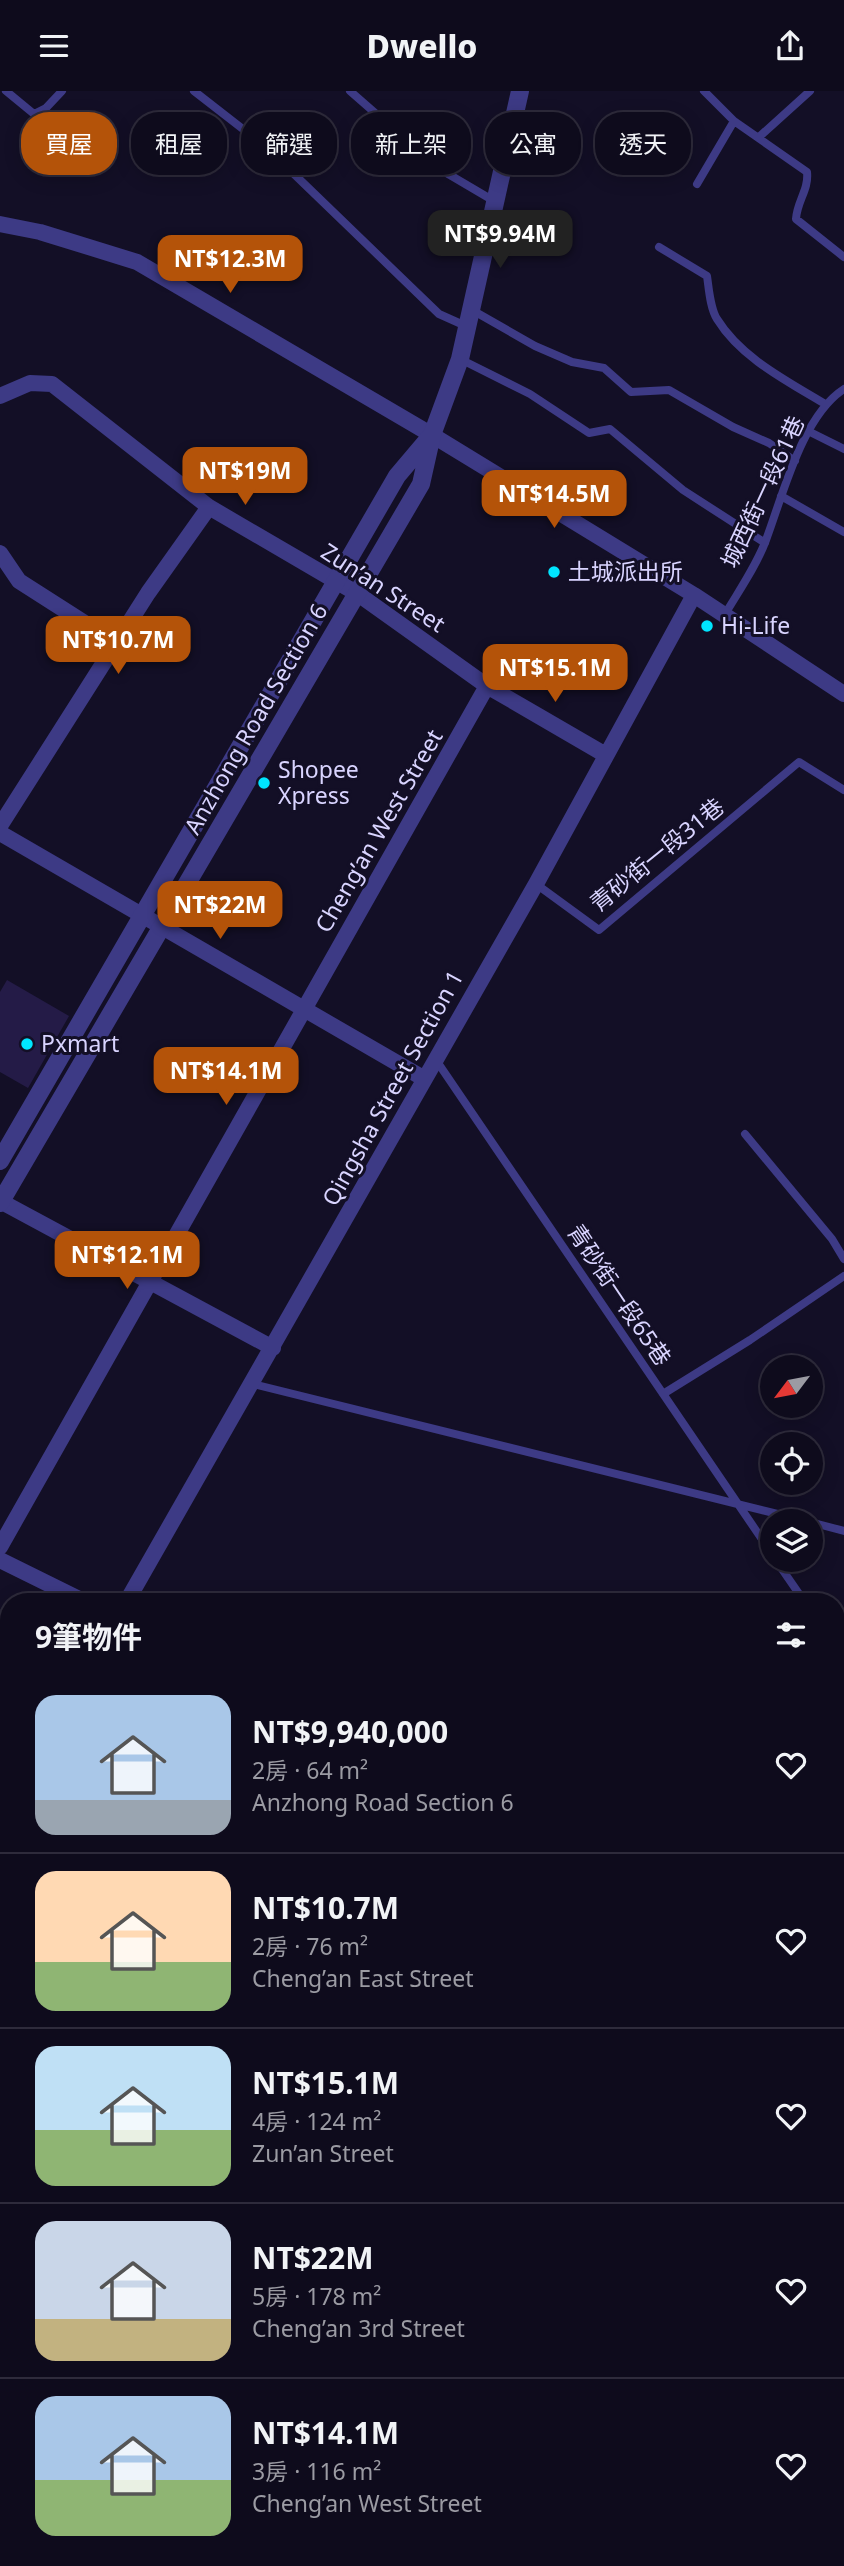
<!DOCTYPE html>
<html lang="zh-TW">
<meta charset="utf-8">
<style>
:root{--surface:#0e0b1c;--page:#171425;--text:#f1f3f6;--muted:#9b9ba3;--line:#2e2b3b;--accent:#b45309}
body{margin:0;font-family:"Noto Sans","Noto Sans TC",sans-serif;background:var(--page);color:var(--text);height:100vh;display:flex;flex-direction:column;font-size:26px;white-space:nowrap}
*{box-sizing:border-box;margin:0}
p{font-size:23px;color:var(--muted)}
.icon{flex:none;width:38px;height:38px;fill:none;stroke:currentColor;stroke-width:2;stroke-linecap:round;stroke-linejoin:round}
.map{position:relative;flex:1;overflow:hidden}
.sheet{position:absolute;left:0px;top:1502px;width:845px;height:975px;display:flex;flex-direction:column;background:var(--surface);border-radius:28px 28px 0 0;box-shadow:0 4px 18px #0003,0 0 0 2px var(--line)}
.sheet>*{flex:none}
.hud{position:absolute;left:21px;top:21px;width:803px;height:63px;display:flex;gap:14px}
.needle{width:46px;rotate:238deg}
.buttons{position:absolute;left:760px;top:1264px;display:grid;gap:14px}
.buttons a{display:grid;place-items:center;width:63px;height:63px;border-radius:50%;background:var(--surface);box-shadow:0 4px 18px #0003,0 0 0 2px var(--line);font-size:35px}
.price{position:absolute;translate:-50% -60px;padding:0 16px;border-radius:14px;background:var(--accent);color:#fff;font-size:23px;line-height:46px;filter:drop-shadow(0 2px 4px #0008)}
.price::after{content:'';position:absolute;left:50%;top:42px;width:21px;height:16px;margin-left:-10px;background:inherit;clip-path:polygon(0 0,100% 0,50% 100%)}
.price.active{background:#222;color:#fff}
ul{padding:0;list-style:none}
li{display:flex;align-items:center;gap:21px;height:175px;padding:0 35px}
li+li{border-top:2px solid var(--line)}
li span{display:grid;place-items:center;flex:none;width:196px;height:140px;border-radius:21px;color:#555}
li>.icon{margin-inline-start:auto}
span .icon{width:84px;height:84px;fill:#fffc;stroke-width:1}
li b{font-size:30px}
h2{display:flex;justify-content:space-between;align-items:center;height:84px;padding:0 35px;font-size:30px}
.tag{padding:0 24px;border-radius:28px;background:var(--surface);box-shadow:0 4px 18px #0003,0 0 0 2px var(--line);font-size:24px;line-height:63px}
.tag.active{background:var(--accent);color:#fff}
header{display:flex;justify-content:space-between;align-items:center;height:91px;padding:0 35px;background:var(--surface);font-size:32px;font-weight:800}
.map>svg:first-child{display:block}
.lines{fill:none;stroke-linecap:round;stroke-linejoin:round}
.stream{stroke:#0c2248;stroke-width:5}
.building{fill:#241b47}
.service{stroke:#3d3a85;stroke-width:8}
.minor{stroke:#3d3a85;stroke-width:16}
.tertiary{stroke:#3d3a85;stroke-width:18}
.poi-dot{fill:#00e5ff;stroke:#130f26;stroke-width:2.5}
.labels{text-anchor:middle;stroke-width:6;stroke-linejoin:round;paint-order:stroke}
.street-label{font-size:23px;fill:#d9d4ff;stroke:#130f26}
.poi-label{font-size:23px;fill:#d9d4ff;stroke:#130f26;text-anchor:start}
</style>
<header><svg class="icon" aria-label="menu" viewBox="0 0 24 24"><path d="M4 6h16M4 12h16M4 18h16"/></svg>Dwello<svg class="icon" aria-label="share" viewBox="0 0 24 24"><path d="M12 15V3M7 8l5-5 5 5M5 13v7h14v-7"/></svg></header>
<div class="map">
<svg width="844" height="2475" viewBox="0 0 844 2475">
<rect width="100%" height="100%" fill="#130f26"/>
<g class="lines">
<path class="stream" d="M836,1975L844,1970
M97,2475L108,2468"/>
</g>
<path class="building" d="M7,889L69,925L28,997L0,981V901Z"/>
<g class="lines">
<path class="service" d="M6,0L34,23L46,17L62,0
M194,0L266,56L439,223L468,236
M350,0L438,77L494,110
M704,0L734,30L807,81C809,99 797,110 796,128L844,166
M759,46L810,0
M697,93L734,30
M659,156L707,185C709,198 710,217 717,228C741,267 787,290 825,313
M472,219L535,255L572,271L604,277L631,301L669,299L733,336L769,352L795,370
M460,268L530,303L589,342L610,338L683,399L765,452
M810,341L844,358
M781,405L844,441
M724,525C738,501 756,476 766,449C783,404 802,325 844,298
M536,793L599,839L799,671L844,699
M436,969L772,1463
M745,1043L832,1148L844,1168
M253,1293L806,1430
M663,1303L750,1249L844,1185
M810,1431L844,1440
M775,1468L804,1510
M836,1559L844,1570"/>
<path class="minor" d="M0,133L40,141L137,171L432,344L694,504L844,603
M0,305L30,292L52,293L209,416L358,503L487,595L604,663
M0,462L19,490L116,552
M0,735L148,502L209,416
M0,742L423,987
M0,1110L273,1257
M0,1456L487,595
M0,1469L83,1510
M127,1510L536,793L694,504
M0,1723L9,1709"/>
<path class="tertiary" d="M0,1070L397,385L430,346
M0,1112L421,393L432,344L460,268L520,0"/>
</g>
<g class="poi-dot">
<circle cx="554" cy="481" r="7"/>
<circle cx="707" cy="535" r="7"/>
<circle cx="264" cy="692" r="7"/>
<circle cx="27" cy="953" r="7"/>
</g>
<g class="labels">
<g class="street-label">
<text transform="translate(763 401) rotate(-65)" y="8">城西街一段61巷</text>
<text transform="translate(383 497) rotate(33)" y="8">Zun’an Street</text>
<text transform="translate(256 628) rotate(-60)" y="8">Anzhong Road Section 6</text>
<text transform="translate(379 740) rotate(-60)" y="8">Cheng’an West Street</text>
<text transform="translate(657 764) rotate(-39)" y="8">青砂街一段31巷</text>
<text transform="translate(393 997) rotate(-61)" y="8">Qingsha Street Section 1</text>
<text transform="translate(619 1204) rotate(56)" y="8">青砂街一段65巷</text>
</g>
<g class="poi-label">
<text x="568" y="489">土城派出所</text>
<text x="721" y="543">Hi-Life</text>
<text x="278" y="687">Shopee<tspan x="278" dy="26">Xpress</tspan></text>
<text x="41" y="961">Pxmart</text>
</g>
</g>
</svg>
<div class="buttons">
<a><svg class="needle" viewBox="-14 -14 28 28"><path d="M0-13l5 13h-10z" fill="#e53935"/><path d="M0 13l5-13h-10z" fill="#9b9ba3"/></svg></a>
<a><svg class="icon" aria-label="locate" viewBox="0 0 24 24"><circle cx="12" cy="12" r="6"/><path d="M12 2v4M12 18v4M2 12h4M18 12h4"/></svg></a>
<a><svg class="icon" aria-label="layers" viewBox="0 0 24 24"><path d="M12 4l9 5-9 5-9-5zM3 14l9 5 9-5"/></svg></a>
</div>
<b class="price active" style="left:500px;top:179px">NT$9.94M</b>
<b class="price" style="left:230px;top:204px">NT$12.3M</b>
<b class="price" style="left:245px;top:416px">NT$19M</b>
<b class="price" style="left:554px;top:439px">NT$14.5M</b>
<b class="price" style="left:118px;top:585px">NT$10.7M</b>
<b class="price" style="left:555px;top:613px">NT$15.1M</b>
<b class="price" style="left:220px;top:850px">NT$22M</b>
<b class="price" style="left:226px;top:1016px">NT$14.1M</b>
<b class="price" style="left:127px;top:1200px">NT$12.1M</b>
<div class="hud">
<a class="tag active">買屋</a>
<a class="tag">租屋</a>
<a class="tag">篩選</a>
<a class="tag">新上架</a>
<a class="tag">公寓</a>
<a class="tag">透天</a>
</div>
<section class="sheet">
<h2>9筆物件<svg class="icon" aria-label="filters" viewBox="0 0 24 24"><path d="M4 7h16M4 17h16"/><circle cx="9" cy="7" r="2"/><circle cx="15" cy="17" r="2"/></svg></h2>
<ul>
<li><span style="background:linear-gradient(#a9c7e8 75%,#9aa5b1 0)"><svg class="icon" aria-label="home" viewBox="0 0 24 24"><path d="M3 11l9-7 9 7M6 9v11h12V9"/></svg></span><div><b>NT$9,940,000</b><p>2房 · 64 m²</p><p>Anzhong Road Section 6</p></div><svg class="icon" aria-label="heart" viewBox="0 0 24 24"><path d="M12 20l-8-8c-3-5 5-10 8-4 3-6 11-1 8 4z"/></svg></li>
<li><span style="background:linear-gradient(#ffd9b3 65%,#8fb573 0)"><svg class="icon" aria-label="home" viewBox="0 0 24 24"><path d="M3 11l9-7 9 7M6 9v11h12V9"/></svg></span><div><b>NT$10.7M</b><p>2房 · 76 m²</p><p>Cheng’an East Street</p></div><svg class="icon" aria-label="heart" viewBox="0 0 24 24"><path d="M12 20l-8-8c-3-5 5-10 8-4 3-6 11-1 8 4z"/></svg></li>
<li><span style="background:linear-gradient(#bfe0f5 60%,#8fb573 0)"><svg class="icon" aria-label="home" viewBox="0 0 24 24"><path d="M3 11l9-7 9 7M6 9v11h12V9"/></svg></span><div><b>NT$15.1M</b><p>4房 · 124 m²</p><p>Zun’an Street</p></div><svg class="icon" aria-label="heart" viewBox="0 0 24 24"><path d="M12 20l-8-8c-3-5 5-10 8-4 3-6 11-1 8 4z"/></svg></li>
<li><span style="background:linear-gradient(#c9d6e8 70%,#c2b280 0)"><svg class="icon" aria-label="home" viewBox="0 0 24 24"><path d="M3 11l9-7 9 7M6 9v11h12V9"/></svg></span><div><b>NT$22M</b><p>5房 · 178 m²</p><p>Cheng’an 3rd Street</p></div><svg class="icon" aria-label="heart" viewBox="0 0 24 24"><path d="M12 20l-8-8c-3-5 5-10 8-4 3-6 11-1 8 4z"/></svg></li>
<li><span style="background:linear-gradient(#a9c7e8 60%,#8fb573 0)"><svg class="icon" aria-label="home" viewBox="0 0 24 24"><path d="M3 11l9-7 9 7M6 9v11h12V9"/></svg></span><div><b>NT$14.1M</b><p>3房 · 116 m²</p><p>Cheng’an West Street</p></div><svg class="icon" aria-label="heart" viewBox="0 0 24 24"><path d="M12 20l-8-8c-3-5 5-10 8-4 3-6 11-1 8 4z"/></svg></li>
</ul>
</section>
</div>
